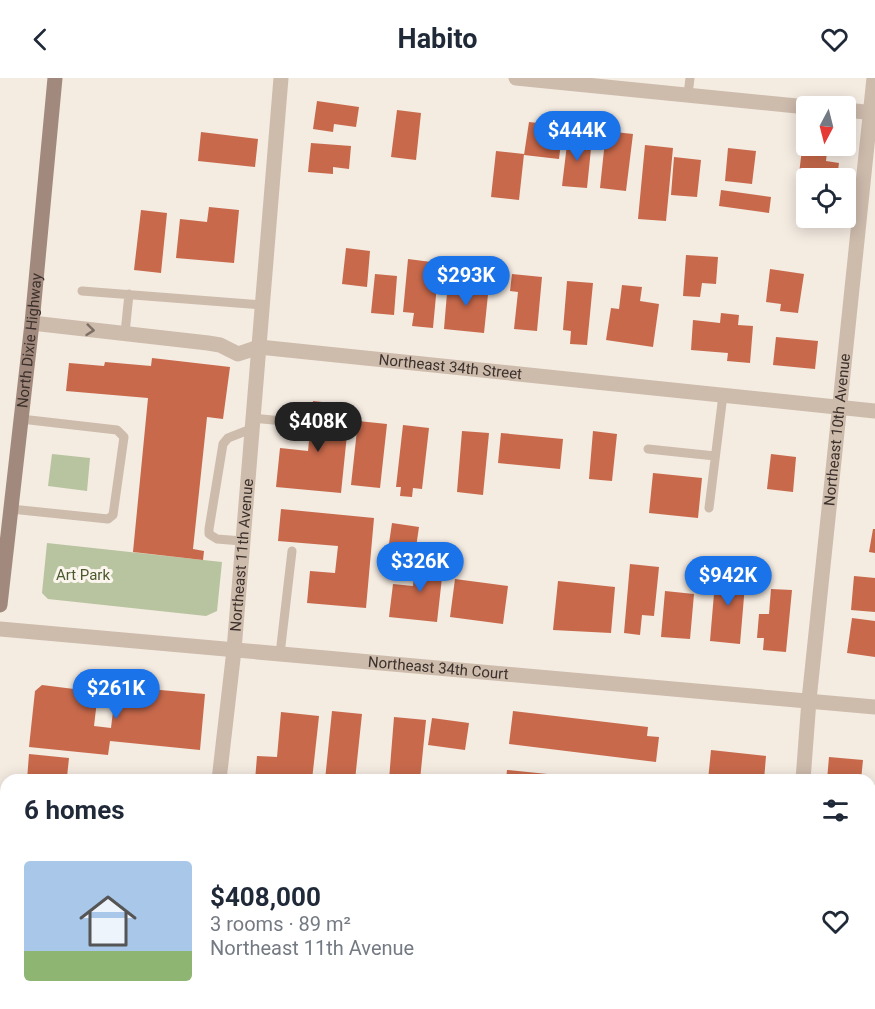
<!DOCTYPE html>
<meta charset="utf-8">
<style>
:root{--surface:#fff;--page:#f6f6f7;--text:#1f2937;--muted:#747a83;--line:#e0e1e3;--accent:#1a73e8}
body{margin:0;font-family:Roboto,sans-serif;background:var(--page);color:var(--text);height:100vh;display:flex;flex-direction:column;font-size:22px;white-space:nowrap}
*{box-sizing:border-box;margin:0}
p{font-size:20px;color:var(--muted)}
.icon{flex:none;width:33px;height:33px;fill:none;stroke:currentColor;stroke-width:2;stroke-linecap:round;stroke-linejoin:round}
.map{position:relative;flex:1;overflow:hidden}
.panel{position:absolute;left:0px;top:696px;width:876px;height:236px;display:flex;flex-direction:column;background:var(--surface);border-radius:18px 18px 0 0;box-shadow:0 3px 15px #0003}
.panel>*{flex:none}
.needle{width:39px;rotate:187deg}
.tools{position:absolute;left:796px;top:18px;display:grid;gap:12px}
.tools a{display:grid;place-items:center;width:60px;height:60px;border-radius:6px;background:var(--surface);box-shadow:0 3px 15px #0003;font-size:30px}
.price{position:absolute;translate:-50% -51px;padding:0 14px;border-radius:21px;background:var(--accent);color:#fff;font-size:20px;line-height:39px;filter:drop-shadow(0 2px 3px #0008)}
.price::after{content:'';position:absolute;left:50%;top:36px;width:18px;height:14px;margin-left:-9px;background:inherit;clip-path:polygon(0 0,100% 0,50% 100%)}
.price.current{background:#222;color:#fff}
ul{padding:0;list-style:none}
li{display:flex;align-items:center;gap:18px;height:150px;padding:0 24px}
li+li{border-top:2px solid var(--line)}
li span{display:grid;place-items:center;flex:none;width:168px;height:120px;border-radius:6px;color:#555}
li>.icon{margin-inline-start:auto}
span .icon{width:72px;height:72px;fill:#fffc;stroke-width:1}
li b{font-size:26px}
h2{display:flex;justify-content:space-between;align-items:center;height:72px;padding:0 24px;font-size:26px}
header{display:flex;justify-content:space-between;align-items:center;height:78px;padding:0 24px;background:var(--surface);font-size:27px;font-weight:700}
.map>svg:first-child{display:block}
.green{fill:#b8c4a0}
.building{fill:#c8694b}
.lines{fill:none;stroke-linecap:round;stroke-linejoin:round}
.lane{stroke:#cdbbac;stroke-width:9}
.street{stroke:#cdbbac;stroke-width:15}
.secondary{stroke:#a18a7d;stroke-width:15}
.oneway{stroke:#7d6f65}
.labels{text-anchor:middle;stroke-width:6;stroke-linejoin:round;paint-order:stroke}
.street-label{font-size:15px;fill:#3b302b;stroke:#fbf5ee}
.park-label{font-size:15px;fill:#4a5a2e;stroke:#fbf5ee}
</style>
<header><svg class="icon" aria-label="back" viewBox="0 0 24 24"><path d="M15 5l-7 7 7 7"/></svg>Habito<svg class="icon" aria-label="heart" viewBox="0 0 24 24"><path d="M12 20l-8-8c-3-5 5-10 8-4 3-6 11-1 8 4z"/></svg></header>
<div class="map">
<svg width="875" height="931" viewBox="0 0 875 931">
<rect width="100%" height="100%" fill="#f4ebe1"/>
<path class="green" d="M52,376L90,380L87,413L48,408Z
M47,465L222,484L217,533L206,538L48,521L42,515Z"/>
<path class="building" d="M317,23L359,29L356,49L334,46L333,54L313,51Z
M397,32L421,35L416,82L391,79Z
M529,44L563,48L559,81L524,77Z
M606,53L633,56L626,113L600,110Z
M201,54L258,61L255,89L198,83Z
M568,58L592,61L587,110L562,108Z
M311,65L351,68L349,91L333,89V96L308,94Z
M645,67L673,70L666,143L638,141Z
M728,70L756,73L752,106L725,103Z
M802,71L827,74L826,83L839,85L837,100H807V105L798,104Z
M496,73L524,76L519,122L491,119Z
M674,79L701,82L697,119L671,117Z
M721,112L771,119L769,135L719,128Z
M209,129L239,132L234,185L176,180L180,141L207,144Z
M141,132L167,135L161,195L134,192Z
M346,170L370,173L367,209L342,206Z
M686,177L718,179L716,206L702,205L700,219L683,218Z
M408,181L439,185L433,250L412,248L414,235L403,234Z
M770,191L804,196L798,235L780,233L781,226L766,224Z
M375,196L397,198L394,237L371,235Z
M512,196L542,199L537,253L514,251L518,214L510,213Z
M448,203L489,207L484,255L444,251Z
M567,203L593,205L587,267L570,266L571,253L563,252Z
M622,207L642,209L640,223L659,226L653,269L606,262L611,230L619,231Z
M721,235L739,237L738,247L753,248L750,285L727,283L728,275L691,272L693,242L720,245Z
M776,259L818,263L815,291L773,287Z
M152,280L230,289L223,341L207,339L193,471L204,473L203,482L133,474L148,320L66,313L69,285L104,288L105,284L151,288Z
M313,323L350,327L341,415L276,409L280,370L308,373Z
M358,343L387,346L380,410L351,407Z
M403,347L429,350L422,411L413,410L412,419L400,418L401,409H396Z
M462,353L489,355L483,417L457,414Z
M593,353L617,356L612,403L589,401Z
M501,355L563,361L560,391L498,385Z
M771,376L796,379L793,414L767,411Z
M653,395L702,400L698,440L649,435Z
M281,431L374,440L366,530L307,525L310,493L335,495L338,468L278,463Z
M392,445L419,449L414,483L387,479Z
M873,451H875V475L869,474Z
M416,478L444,482L437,544L389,539L393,506L413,508Z
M630,486L659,489L654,538L642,537L640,557L624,555Z
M716,492L746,495L740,566L710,563Z
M854,498L875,500V534L851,532Z
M455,501L508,508L503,546L450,539Z
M558,503L615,509L611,555L553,552Z
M771,511L792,512L786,574L763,572L764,560H757L759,536H769Z
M665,513L694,516L690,561L661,559Z
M852,540L875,543V579L847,575Z
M42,607L98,614L94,648L111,650L116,608L205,616L200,672L110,663L108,677L29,669L35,613Z
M332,633L362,636L355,702H325Z
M513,633L648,649L647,658L659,659L656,684L509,666Z
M281,634L319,638L312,702H255L257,678L277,679Z
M394,639L426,642L420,702H389Z
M432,640L469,645L465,672L428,667Z
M711,672L766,678L764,702H708Z
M29,676L69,680L67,699L78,702H27Z
M829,679L863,682L861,702H827Z
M507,692L587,700V702H506Z
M870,857L875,858V883L870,882Z
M0,912L6,913V926H41L40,931H0Z
M88,926H132L131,931H87Z
M366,926H393L392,931H365Z
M398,926H419V931H397Z"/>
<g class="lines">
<path class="lane" d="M688,17L690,0
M82,213L263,227
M125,255L129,216
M252,340L305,345
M648,371L715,378
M709,430L723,317
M11,431L108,441L113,437L124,359L117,352L21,341
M242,463L217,461L209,456V451L223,366L228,360L251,351
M280,576L292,473
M145,931L146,926"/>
<g class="street">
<path d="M516,0L807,29"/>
<path d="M846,32L875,35"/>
<path id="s1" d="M32,245L208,265L220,267L238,276L259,269L875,333"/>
<path id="s2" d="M0,551L875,629"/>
<path id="s3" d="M219,702L234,572L281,0"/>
<path id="s4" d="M803,702L809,622L874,0"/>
<path d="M0,837H6"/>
<path d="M860,926L875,927"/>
<path d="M192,931L193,926"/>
<path d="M786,931V926"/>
</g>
<path class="secondary" id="s5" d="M0,527L32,245L55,0"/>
</g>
<defs><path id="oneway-chevron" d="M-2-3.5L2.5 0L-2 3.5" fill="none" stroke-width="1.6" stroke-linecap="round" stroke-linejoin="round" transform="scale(1.5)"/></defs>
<use class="oneway" href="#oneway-chevron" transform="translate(90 252) rotate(6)"/>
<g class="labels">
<g class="street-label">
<text dy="5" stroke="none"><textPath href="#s5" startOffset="266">North Dixie Highway</textPath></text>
<text dy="5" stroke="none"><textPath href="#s1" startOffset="424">Northeast 34th Street</textPath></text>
<text dy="5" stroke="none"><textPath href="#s4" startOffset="352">Northeast 10th Avenue</textPath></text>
<text dy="5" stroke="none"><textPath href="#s3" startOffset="226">Northeast 11th Avenue</textPath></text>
<text dy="5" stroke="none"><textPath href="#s2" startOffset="440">Northeast 34th Court</textPath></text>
</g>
<g class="park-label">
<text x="83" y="502">Art Park</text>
</g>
</g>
</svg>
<div class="tools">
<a><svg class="needle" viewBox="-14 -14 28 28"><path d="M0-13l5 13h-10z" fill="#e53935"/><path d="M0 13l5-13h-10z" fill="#747a83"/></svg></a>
<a><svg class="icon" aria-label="locate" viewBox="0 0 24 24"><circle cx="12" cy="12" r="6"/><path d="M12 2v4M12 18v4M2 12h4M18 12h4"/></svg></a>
</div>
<b class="price" style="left:577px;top:84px">$444K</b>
<b class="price" style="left:466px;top:229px">$293K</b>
<b class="price current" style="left:318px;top:375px">$408K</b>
<b class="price" style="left:420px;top:515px">$326K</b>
<b class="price" style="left:728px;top:529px">$942K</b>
<b class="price" style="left:116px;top:642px">$261K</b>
<section class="panel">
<h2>6 homes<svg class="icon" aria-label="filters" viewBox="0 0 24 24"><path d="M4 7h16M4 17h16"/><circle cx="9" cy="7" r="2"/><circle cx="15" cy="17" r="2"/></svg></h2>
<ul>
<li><span style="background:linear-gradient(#a9c7e8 75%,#8fb573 0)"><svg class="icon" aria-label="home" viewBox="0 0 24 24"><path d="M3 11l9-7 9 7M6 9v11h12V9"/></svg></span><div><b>$408,000</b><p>3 rooms · 89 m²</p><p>Northeast 11th Avenue</p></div><svg class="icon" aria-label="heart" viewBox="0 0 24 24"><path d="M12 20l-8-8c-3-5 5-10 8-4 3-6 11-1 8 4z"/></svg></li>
</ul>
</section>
</div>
